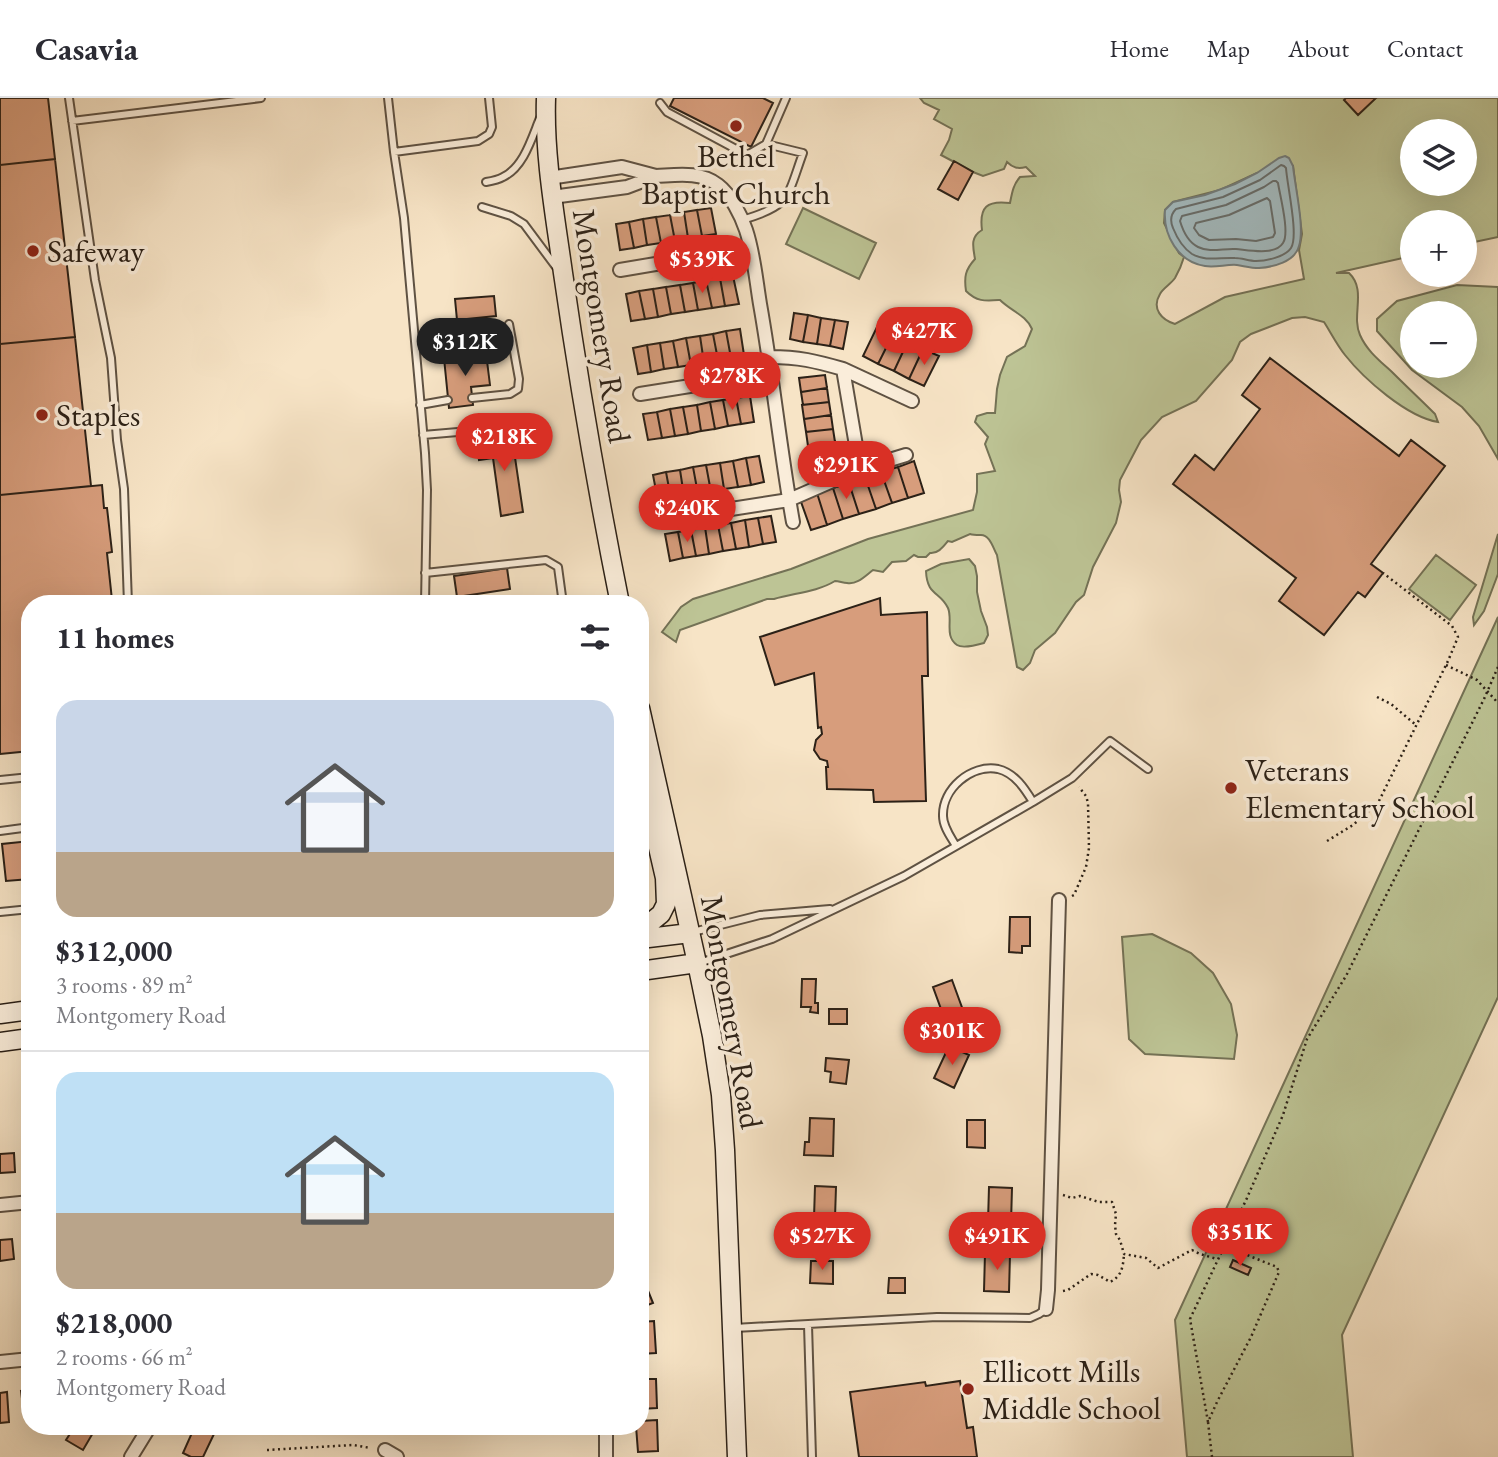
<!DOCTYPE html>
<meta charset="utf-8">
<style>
:root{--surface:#fff;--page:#f2f2f3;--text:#2b2b33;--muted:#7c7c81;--line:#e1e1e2;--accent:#d93025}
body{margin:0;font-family:"EB Garamond",serif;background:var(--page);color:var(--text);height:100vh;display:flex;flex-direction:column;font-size:26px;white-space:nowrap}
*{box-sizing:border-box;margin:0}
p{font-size:23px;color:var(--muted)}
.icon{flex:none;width:38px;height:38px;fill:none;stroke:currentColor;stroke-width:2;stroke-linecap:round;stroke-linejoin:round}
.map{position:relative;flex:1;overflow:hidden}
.drawer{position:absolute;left:21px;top:497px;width:628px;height:840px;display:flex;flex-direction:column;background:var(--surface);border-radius:28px;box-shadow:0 7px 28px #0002}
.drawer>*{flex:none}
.tools{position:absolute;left:1400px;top:21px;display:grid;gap:14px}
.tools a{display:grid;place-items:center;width:77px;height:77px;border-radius:50%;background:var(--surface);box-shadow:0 7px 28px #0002;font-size:35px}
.price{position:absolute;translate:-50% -60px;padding:0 16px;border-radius:24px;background:var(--accent);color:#fff;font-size:23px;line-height:46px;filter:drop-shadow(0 2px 4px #0008)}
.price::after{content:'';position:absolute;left:50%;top:42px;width:21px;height:16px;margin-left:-10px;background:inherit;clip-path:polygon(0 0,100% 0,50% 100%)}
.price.on{background:#222;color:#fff}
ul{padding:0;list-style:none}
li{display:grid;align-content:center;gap:14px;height:371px;padding:0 35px}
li+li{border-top:2px solid var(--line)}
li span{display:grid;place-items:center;height:217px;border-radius:21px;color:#555}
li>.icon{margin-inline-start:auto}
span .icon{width:126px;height:126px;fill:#fffc;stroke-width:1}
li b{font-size:30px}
h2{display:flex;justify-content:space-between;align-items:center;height:84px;padding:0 35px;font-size:30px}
header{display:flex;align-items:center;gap:42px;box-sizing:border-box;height:98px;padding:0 35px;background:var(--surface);border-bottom:2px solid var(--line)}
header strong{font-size:33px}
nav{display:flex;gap:38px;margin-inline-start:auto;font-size:24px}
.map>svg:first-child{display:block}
.green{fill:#bdc495;stroke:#747256;stroke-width:2;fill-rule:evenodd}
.water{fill:#a3bbc0;stroke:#737d7c;stroke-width:2}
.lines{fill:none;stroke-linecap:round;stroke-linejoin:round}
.shore{stroke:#686e6c;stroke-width:2}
.building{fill:#d79d7c;stroke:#2c2117;stroke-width:2}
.lane-casing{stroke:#5f5243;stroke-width:10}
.street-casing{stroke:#5f5243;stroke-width:16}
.secondary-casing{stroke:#2c2117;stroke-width:21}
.path{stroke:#2c2117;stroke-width:2.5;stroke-dasharray:2 3.5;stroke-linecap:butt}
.lane{stroke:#faedda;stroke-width:6}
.street{stroke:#faedda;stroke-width:12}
.secondary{stroke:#faedda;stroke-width:18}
.poi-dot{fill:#8f2418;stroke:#faedda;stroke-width:2.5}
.labels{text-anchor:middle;stroke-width:7;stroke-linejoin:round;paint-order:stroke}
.poi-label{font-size:32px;fill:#2c2117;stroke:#faedda;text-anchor:start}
.street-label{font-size:32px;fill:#2c2117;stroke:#faedda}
</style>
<header>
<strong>Casavia</strong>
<nav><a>Home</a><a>Map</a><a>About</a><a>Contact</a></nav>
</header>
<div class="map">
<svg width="1498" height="1359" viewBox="0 0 1498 1359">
<rect width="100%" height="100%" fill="#f7e4c6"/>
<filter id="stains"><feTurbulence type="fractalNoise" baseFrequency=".00286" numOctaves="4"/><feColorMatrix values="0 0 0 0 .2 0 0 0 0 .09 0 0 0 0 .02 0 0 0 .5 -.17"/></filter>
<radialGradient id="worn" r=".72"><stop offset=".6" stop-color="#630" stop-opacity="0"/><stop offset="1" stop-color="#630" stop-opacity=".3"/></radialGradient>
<path class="green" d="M920,0H1498V139L1465,146V124H1412V158L1336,175H1349C1367,192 1351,217 1360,237C1367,253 1380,263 1392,274C1406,288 1421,302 1435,316L1438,324C1407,319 1364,281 1345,257C1337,247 1331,235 1324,224L1305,219L1292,220L1251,236L1240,244L1232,262L1196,303L1162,319L1141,342L1120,382L1119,392L1121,404L1116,425L1093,469L1084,497L1076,504L1055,535L1035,552L1030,565L1023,572L1017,569L997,457C993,450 990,436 980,437C977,437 973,437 970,436L952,444L948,443C943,449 938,456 930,455L926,459H918L914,457L906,463L892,464L883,474L873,472C865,478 857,487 847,485C843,485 839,483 835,483C817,494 794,495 774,501H767L680,532L676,544L662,534L681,509L693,501L791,471L868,441L973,412L977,394V376L995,373L985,346L988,339L975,324L977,318L987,315H995L997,291L1000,277L1007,259L1025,248L1032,231C1026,217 1011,213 1000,202C985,203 977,204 966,193C964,179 965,172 975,161C973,149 970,139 982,132C979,109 987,102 1010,105C1012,95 1013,87 1020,79L1035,78L1026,69C1018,71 1013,70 1007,64L1004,71L983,78L973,74L941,57L949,42L952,31L934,21L939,12L924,5ZM1412,33H1465V86H1412ZM1293,68L1302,136L1299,152L1304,181L1225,199L1175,226C1162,222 1151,211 1160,196C1163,190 1171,186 1175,180C1179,173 1182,166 1184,159L1179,155L1164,125L1165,112L1173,104L1220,92L1257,75Z
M803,110L876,145L859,181L786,146Z
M1457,187L1498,189V361L1479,328L1462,309L1412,272L1377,233V221L1397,203ZM1412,215H1465V268H1412Z
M1498,436V476L1484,513L1474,527L1473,519Z
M1436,457L1476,487L1450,522L1409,491Z
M969,461L975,468L977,478V494L981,513L987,529L988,537L984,545C977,547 963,551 957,547C944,538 953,522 948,510C940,493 927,498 926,473L941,466Z
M1498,519V899L1342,1237L1353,1359H1187L1175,1222Z
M1152,836L1191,855L1213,875L1231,906L1237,937L1234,961L1145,956L1129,941L1122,839Z"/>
<path class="water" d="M1285,58L1289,60L1293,68C1295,89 1305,130 1299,148C1295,164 1273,169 1259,170C1251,170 1244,168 1237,167C1227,166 1215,170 1205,168C1178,164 1163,137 1165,112L1173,104L1205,97L1235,86L1257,75L1279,60Z"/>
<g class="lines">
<path class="shore" d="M1281,67L1284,68L1286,70C1287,87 1299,138 1291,150C1285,159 1266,163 1256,163C1249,163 1242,160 1235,160C1220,159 1206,164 1192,156C1183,150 1177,140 1173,130C1170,123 1170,117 1176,111L1223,99L1260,82Z
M1273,83H1276L1278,85C1280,98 1290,135 1283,145C1275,158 1248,152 1236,151C1224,150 1210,155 1198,149C1188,144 1183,133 1180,123L1182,118L1226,107L1264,89Z
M1267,100L1270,103L1275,135L1273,139L1256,143L1236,141L1209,142L1199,137L1194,130L1196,125L1229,117Z"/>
</g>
<path class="building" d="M0,0H48L55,61L0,67Z
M674,0H763L773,5L751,49L670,8Z
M1346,0H1376L1358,17L1344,2Z
M55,61L75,239L0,246V67Z
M954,63L973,74L958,102L938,91Z
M711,110L716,136L702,138L697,112Z
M697,112L702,138L688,140L684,114Z
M684,114L688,140L675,143L670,117Z
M670,117L675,143L661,145L656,119Z
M656,119L661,145L647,147L643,121Z
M643,121L647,147L634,150L629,124Z
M629,124L634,150L620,152L616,126Z
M733,178L739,206L725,208L720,180Z
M720,180L725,208L712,210L706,182Z
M706,182L712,210L698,212L693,185Z
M693,185L698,212L685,214L680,187Z
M680,187L685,214L671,216L666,189Z
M666,189L671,216L658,219L653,191Z
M653,191L658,219L645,221L639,193Z
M639,193L645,221L631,223L626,196Z
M494,198L496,218L457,222L455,201Z
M794,215L808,217L803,244L790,241Z
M808,217L821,220L817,246L803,244Z
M821,220L835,222L830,248L817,246Z
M835,222L848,224L843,251L830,248Z
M877,229L893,236L878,266L863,258Z
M740,231L744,257L731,260L726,233Z
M726,233L731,260L718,262L713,236Z
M713,236L718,262L704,265L700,238Z
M893,236L908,243L894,273L878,266Z
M700,238L704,265L691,267L686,240Z
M75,239L91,388L0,397V246Z
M686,240L691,267L678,269L673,243Z
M673,243L678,269L664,271L660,245Z
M908,243L923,251L909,281L894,273Z
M660,245L664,271L651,274L647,247Z
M647,247L651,274L638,276L633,250Z
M923,251L939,258L924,288L909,281Z
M486,255L490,287L471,289L473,307L449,310L444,260Z
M1270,260L1399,358L1411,342L1445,368L1371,466L1383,475L1365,499L1358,494L1324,537L1279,503L1296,480L1173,386L1195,357L1214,372L1260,311L1242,297Z
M825,277L827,290L801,294L799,280Z
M827,290L829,304L803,307L801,294Z
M750,298L754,324L741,326L736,300Z
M736,300L741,326L728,328L723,302Z
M723,302L728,328L715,331L710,304Z
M710,304L715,331L701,333L697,307Z
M829,304L831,317L804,321L802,307Z
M697,307L701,333L688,336L683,309Z
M683,309L688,336L675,338L670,311Z
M670,311L675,338L662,340L657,314Z
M657,314L662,340L648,342L643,316Z
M831,317L833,331L806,334L804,321Z
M833,331L835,344L808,348L806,334Z
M512,339L523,414L501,418L493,360L479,362L477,344Z
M835,344L837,358L810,361L808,348Z
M759,358L764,384L751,387L746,360Z
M837,358L839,371L812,375L810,362Z
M746,360L751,387L738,389L733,363Z
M733,363L738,389L724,391L720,365Z
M914,363L924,395L908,400L898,369Z
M720,365L724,391L711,394L706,367Z
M706,367L711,394L698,396L693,369Z
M693,369L698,396L684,398L680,372Z
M898,369L908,400L892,405L881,374Z
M680,372L684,398L671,401L666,374Z
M666,374L671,401L658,403L653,377Z
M881,374L892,405L876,411L865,379Z
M865,379L876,411L859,416L849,385Z
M849,385L859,416L843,421L833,390Z
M102,387L104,410H107L112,454L107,455L112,502H109V506H30V653L0,656V397Z
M833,390L843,421L827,427L817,395Z
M817,395L827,427L811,432L800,401Z
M771,418L776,444L763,446L758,420Z
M758,420L763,446L749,449L745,422Z
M745,422L749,449L736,451L731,425Z
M731,425L736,451L723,453L718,427Z
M718,427L723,453L709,456L705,429Z
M705,429L709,456L696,458L691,432Z
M691,432L696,458L683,460L678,434Z
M678,434L683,460L670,463L665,436Z
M507,470L510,491L457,499L454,478Z
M880,500L881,517L927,514L928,578H922L926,703L874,704L873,692L827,691L826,669H828L827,663L820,661L814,652L816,642L822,636L821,629L818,630L814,575L775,587L760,539Z
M30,743V781L6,783L2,746Z
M1010,819H1030V848H1022V855L1009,854Z
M802,881H816L815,905H818V915L810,914L811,909H801Z
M952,882L964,915L945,922L933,889Z
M829,911H847V926H829Z
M949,948L969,957L954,990L934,980Z
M826,960L849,962L846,986L830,984L831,974L825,973Z
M810,1020L834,1021L833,1058L804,1057L805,1044H809Z
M967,1022H985V1050L967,1049Z
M14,1055L15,1074L0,1075V1056Z
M815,1088L836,1089L835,1120H814Z
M989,1089L1012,1090L1011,1125L988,1124Z
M12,1141L14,1161L0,1163V1142Z
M985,1155L1010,1156L1009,1194L984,1193Z
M1233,1162L1251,1170L1248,1177L1230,1169Z
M811,1163H833V1186L810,1185Z
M640,1173L653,1205L640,1210Z
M889,1180H905V1195H888Z
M654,1223L656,1255L640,1256V1224Z
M640,1281H656L657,1310L640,1311Z
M960,1283L967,1330L973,1329L977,1359H859L850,1294L925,1284L926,1288Z
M30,1292V1315L24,1316L21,1293Z
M7,1294L9,1324L0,1325V1295Z
M657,1322L658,1353L638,1354L636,1328H640V1323Z
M75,1328H97L83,1352L66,1342Z
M195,1328L214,1336L203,1359H191L183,1355Z"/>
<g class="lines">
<g class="lane-casing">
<path id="lane" d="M69,0L95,182L111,260L117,342L124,391L128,506
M388,0L394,54L404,120L425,355L427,392L425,506
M660,5L667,14L747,57L766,46
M72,23L261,0
M394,54L478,43L489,36L492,29L489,0
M486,84C492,83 498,82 503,79C524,69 532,39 540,20
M482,109L511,118L524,126L556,169
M742,122C791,108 787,99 803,55L766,46L786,0
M472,300L510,296L518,291L519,281L509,226
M420,307L448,302
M423,337L526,328
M425,475L546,462L558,469L563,506
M0,682L30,679
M0,733L30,729
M956,748C951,739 943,729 943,718C942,691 971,666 998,671C1015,675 1025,691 1033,704
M0,814L30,811
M693,834L760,817L830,811
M699,865L772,841L904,778L1033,704L1072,680L1110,643L1148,671
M808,1227L812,1359
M734,1230L937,1219L1030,1220L1039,1216L1046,1211"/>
</g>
<g class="street-casing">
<path id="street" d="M656,78C677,77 700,73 718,87C731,97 741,117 746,132C754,156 756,182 760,206C773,279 780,352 793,424
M549,80L622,69L656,78L627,89L552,99
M620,172L750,150
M843,271L912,303
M640,296L772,275
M860,371L906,357
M660,422L789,402L860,371L843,271C815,263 799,259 770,259
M0,1107L30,1104
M1046,1211L1048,1192L1059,802
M0,1264L30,1261
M606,1328V1359
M385,1352L397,1359
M131,1359L150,1328"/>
</g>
<g class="secondary-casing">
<path id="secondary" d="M546,0C544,58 555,117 563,175C579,286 598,396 620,506
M640,610L697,865L712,938L721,997L725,1052L737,1359
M640,671L665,780L666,806L661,816L640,833
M640,841L690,835
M640,873L697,865
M0,916L30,912
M0,944L30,940"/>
</g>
<path class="path" d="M1446,567L1477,582L1498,605
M1377,599L1391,606L1416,627
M1327,743L1353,727L1378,705L1448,563L1458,539L1452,528L1383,475
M1072,798L1074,797L1086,769L1089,750L1088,705L1086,698L1079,689
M1063,1097L1072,1100L1080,1098L1099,1104H1112L1116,1116L1115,1127L1116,1136L1120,1142L1124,1156L1146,1160L1158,1170L1192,1152L1200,1156L1217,1161
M1063,1193L1068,1192L1091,1176L1098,1177L1110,1184C1122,1178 1123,1169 1124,1156
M1208,1324L1190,1221L1247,1100L1283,1017L1307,941L1346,878L1484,601L1498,569
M267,1352L353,1347L371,1350
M1212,1359L1208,1324L1217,1304L1251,1239L1279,1174L1277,1169L1237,1153L1224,1146"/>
<use href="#lane" class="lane"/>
<use href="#street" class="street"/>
<use href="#secondary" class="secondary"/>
</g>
<g class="poi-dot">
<circle cx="736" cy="28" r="7"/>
<circle cx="33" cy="153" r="7"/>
<circle cx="42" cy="317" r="7"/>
<circle cx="1231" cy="690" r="7"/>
<circle cx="968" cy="1291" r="7"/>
</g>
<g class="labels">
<g class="poi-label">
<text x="736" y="69" text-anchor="middle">Bethel<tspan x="736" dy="37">Baptist Church</tspan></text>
<text x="47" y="164">Safeway</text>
<text x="56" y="328">Staples</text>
<text x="1245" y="683">Veterans<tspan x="1245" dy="37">Elementary School</tspan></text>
<text x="982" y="1284">Ellicott Mills<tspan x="982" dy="37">Middle School</tspan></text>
</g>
<g class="street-label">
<text transform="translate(602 228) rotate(81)" y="11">Montgomery Road</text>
<text transform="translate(732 914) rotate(80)" y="11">Montgomery Road</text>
</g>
</g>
<rect width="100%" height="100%" filter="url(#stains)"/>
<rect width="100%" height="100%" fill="url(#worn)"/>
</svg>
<div class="tools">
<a><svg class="icon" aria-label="layers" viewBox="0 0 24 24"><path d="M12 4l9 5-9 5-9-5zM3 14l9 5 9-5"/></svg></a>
<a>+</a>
<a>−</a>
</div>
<b class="price" style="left:702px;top:197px">$539K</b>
<b class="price" style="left:924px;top:269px">$427K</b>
<b class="price on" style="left:465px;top:280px">$312K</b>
<b class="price" style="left:732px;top:314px">$278K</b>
<b class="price" style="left:504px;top:375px">$218K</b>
<b class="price" style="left:846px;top:403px">$291K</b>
<b class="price" style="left:687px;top:446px">$240K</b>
<b class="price" style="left:952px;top:969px">$301K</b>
<b class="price" style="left:1240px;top:1170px">$351K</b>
<b class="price" style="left:822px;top:1174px">$527K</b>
<b class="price" style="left:997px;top:1174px">$491K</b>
<section class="drawer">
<h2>11 homes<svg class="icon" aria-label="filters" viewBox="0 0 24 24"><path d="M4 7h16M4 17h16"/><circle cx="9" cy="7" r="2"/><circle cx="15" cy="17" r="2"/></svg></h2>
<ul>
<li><span style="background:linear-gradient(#c9d6e8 70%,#b9a48a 0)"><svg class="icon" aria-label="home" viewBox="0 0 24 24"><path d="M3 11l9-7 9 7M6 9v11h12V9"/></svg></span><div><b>$312,000</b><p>3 rooms · 89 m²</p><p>Montgomery Road</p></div></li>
<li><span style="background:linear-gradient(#bfe0f5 65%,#b9a48a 0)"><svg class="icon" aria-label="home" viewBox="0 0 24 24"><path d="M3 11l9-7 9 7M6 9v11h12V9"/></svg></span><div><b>$218,000</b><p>2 rooms · 66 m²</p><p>Montgomery Road</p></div></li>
</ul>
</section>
</div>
